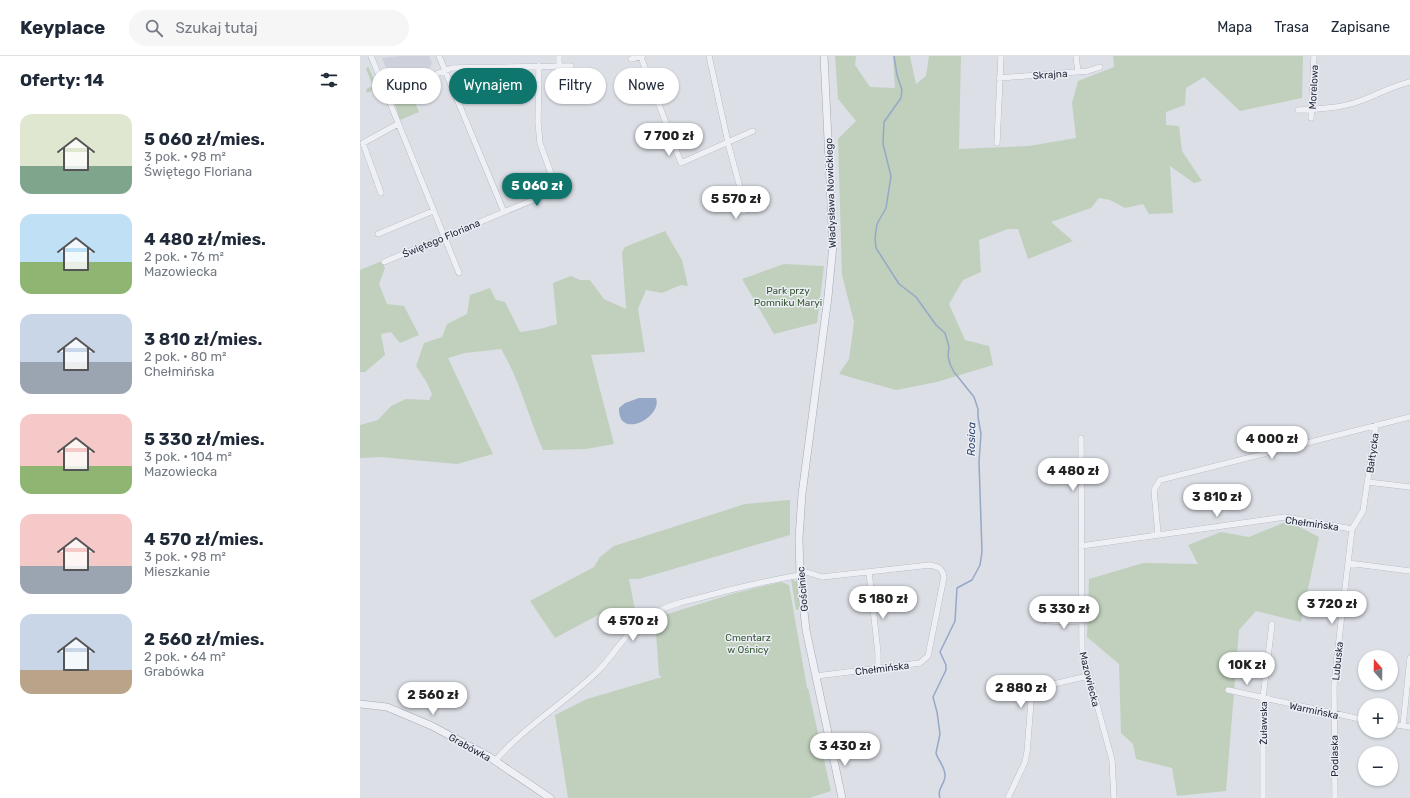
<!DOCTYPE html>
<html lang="pl">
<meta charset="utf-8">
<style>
:root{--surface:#fff;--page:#f6f6f7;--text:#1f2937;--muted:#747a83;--line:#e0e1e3;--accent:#0f766e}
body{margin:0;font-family:Rubik,sans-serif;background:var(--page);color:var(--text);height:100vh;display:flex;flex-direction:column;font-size:15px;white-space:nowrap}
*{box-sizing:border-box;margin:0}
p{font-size:13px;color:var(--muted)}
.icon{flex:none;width:22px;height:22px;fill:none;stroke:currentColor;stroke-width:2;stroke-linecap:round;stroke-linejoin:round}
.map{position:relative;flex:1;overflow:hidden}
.side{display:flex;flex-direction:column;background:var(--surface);width:360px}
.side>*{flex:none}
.hud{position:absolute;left:12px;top:12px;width:380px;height:36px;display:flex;gap:8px}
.needle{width:26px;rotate:340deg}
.buttons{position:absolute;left:998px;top:594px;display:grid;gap:8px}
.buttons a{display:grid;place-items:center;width:40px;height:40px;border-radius:50%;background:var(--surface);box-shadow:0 1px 3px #0004;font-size:20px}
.price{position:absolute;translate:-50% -34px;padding:0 9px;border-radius:14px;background:#fff;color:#222;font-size:13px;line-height:26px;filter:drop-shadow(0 1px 2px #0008)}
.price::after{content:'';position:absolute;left:50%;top:24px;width:12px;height:9px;margin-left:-6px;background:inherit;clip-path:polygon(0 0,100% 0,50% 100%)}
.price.current{background:var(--accent);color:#fff}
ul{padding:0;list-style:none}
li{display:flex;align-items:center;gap:12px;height:100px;padding:0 20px}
li span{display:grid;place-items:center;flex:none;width:112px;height:80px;border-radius:12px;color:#555}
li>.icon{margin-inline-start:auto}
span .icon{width:48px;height:48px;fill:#fffc;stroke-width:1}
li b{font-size:17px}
h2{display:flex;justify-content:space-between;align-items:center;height:48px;padding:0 20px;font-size:17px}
.pill{padding:0 14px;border-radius:18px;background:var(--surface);box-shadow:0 1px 3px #0004;font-size:14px;line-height:36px}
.pill.current{background:var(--accent);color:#fff}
header{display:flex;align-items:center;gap:24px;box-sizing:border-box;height:56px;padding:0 20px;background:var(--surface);border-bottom:1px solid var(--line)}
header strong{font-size:19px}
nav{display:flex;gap:22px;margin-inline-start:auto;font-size:14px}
.search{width:280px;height:36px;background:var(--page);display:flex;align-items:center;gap:10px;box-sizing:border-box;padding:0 14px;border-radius:22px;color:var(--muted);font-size:15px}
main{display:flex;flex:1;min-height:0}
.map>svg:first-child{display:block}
.built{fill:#ced1db}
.green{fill:#c0d0bd}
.water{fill:#96a8c7}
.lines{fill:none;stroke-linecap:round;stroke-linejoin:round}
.stream{stroke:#96a8c7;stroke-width:1.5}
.minor-casing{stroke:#a5a9b3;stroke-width:6}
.tertiary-casing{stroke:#a5a9b3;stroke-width:8}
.minor{stroke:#eef0f5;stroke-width:5.5}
.tertiary{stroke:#eef0f5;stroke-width:7}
.labels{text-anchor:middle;stroke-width:3;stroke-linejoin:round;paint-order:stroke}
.street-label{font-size:10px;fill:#262b3c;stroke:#ebeef4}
.park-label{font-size:10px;fill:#365833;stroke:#ebeef4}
.water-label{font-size:11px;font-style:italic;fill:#31466f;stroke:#ebeef4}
</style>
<header>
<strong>Keyplace</strong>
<div class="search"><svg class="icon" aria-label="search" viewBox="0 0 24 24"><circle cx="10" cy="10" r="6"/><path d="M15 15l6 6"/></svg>Szukaj tutaj</div>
<nav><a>Mapa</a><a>Trasa</a><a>Zapisane</a></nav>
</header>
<main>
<section class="side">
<h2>Oferty: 14<svg class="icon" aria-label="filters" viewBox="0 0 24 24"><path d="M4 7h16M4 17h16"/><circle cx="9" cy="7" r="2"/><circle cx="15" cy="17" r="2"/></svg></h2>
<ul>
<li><span style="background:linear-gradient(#dfe7d0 65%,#7fa58c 0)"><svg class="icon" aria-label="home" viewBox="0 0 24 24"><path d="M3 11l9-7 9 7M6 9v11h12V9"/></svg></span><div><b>5 060 zł/mies.</b><p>3 pok. · 98 m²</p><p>Świętego Floriana</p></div></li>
<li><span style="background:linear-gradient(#bfe0f5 60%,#8fb573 0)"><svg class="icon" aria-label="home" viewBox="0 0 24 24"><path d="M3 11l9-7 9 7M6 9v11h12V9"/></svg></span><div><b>4 480 zł/mies.</b><p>2 pok. · 76 m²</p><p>Mazowiecka</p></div></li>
<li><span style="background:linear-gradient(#c9d6e8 60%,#9aa5b1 0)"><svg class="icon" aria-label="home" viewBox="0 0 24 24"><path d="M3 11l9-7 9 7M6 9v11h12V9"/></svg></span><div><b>3 810 zł/mies.</b><p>2 pok. · 80 m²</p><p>Chełmińska</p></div></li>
<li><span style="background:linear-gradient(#f6c9c9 65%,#8fb573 0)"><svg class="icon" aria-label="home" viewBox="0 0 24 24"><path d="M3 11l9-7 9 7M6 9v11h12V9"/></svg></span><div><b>5 330 zł/mies.</b><p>3 pok. · 104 m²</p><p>Mazowiecka</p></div></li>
<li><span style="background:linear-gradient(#f6c9c9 65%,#9aa5b1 0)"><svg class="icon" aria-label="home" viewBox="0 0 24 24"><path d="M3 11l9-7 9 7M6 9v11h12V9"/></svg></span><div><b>4 570 zł/mies.</b><p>3 pok. · 98 m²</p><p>Mieszkanie</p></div></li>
<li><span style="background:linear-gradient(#c9d6e8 70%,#b9a48a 0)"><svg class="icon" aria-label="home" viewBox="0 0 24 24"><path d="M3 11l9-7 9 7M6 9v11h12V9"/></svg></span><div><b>2 560 zł/mies.</b><p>2 pok. · 64 m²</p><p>Grabówka</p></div></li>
</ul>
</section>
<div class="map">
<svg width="1050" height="742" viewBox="0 0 1050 742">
<rect width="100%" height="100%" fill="#dcdfe6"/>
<path class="built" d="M41,0H69L72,7L70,12L32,27L22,2Z"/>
<path class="green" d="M475,0H496L495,9L510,31L535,32L533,0H550L556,28L566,20L569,0H601L599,93L669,90L716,82L712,47L718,25L754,11L753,0H943L942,42L880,55L844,21L826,32L825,49L806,56V69L819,70L822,95L842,125L834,127L810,110L813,157L789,158L783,148L765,152L750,144L739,142L731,152L691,166L713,185L668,203L658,173H648L619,184L621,216L603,224L589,248L605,284L629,290L633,309L577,326L536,334L479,318L489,303L494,266L482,219L478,83L496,65L478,43Z
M8,10L18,32L7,37L6,33L13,30L6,13Z
M49,31L59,56L40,64L32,39Z
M305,175L322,204L328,230L321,229L302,237L286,234L278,253L285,296L231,299L254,388L226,393L183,394C168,361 160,324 141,293L105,297L88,302L133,398L97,408L20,401L0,402V369L18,364L31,350L46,343L69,344L72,338L67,327L56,310L64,287L82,281L87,268L107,258L110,239L130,232L136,244L145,246L160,276L180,273L197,268L193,227L211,220L220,224H230L244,243L266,253L262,196L265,191Z
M22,205L25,212L19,228L27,248L44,250L59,279L40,287L31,276L21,278L25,299L5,316H0V214Z
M424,208L464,210L457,267L414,278L382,223Z
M430,444V479L279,523H269L276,559L264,572L252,559L240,558L195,582L170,545L234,511L240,501L254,490L385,448Z
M928,465L959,481L941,566L896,555L879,574L866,735L817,740L812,712L776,703L773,688L761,677L759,608L727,581L729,523L783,507L838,508L828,489L861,476L889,481Z
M431,523L437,526L440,553L436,554Z
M421,526L429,529L447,632L426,637L448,632L471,735L449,742H208L195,659L227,643L302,621L299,619L295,563L301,560L375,537Z"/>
<path class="water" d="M279,342H296C303,361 258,385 259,352L265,347Z"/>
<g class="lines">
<path class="stream" d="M534,0L537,19L542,34L541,42L524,66L523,88L531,120L526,152L517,168L515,182L516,192L539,228L556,241L576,269L585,277L589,291L588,300L590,308L594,316L614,341L618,353V361L621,378L619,406L622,496L620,509L612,524L597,532L595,565L580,596L586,609V614L573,641L577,656L580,678L576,697C578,705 586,711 585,721C584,729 577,733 580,742"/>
<g class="minor-casing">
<path id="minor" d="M11,0L99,217
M79,0L144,156
M199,0V10
M349,0L369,91L381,135
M716,0L718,16
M281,1L321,107L393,75
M271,3L283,0
M639,22L728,15L740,11
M26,37L92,12L211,10
M938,54C959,53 981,52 1000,45C1017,39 1032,30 1050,26
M951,62L954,0
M637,87L641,0
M369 145a11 11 0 1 1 22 0a11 11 0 1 1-22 0Z
M21,137L3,87L38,68
M18,178L73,155
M24,206L197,134L180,87L178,66L179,10
M721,382L722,594L752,704L754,742
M1008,426L1050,431
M798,478L794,434L800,424L1050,361
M721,490L925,461L992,473
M988,507L1050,515
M440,514L462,521L570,509C579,511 582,512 584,521L568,600L560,607L456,620
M509,516L518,597V613
M687,565L721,566
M868,634L1005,664
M1031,668L1050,671
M1043,670L1050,602
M135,705C164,671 203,648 236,617C256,598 268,570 294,557C309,549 326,545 343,541C375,532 407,525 440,519
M648,742L665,706L667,696L672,633L728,620
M903,742V642L912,568
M975,742L974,630L976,609L992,473L1003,455L1016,369"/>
</g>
<g class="tertiary-casing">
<path id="tertiary" d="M464,0L473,189L468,241L442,438L439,482L440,519L446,574L482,742
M0,648L27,651L72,670L128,700L190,742"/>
</g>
<use href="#minor" class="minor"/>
<use href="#tertiary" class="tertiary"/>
</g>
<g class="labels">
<g class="street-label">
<text transform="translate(690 18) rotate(-4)" y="4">Skrajna</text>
<text transform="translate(953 31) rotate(-87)" y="4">Morelowa</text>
<text transform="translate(470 137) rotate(-92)" y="4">Władysława Nowickiego</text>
<text transform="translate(81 182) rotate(-23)" y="4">Świętego Floriana</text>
<text transform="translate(1012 397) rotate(-82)" y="4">Bałtycka</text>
<text transform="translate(952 467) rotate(8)" y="4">Chełmińska</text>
<text transform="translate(442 533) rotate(-95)" y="4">Gościniec</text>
<text transform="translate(977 605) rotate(-84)" y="4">Lubuska</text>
<text transform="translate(522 612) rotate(-7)" y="4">Chełmińska</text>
<text transform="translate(730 623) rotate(76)" y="4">Mazowiecka</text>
<text transform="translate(954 654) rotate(12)" y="4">Warmińska</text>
<text transform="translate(903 667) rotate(-90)" y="4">Żuławska</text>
<text transform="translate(110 691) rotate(29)" y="4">Grabówka</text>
<text transform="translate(974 700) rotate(-91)" y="4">Podlaska</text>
</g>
<g class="park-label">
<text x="428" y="238">Park przy<tspan x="428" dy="12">Pomniku Maryi</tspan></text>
<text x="388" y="585">Cmentarz<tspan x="388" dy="12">w Ośnicy</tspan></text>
</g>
<g class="water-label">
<text transform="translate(611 383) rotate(-89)" y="4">Rosica</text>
</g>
</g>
</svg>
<div class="buttons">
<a><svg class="needle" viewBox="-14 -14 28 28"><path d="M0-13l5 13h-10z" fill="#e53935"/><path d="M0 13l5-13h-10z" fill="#747a83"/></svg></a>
<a>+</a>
<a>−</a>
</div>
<b class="price" style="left:309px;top:101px">7 700 zł</b>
<b class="price current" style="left:177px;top:151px">5 060 zł</b>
<b class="price" style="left:376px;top:164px">5 570 zł</b>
<b class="price" style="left:912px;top:404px">4 000 zł</b>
<b class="price" style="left:713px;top:436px">4 480 zł</b>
<b class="price" style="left:857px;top:462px">3 810 zł</b>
<b class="price" style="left:523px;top:564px">5 180 zł</b>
<b class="price" style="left:972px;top:569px">3 720 zł</b>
<b class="price" style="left:704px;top:574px">5 330 zł</b>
<b class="price" style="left:273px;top:586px">4 570 zł</b>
<b class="price" style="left:887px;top:630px">10K zł</b>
<b class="price" style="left:661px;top:653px">2 880 zł</b>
<b class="price" style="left:73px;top:660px">2 560 zł</b>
<b class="price" style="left:485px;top:711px">3 430 zł</b>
<div class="hud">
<a class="pill">Kupno</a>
<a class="pill current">Wynajem</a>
<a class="pill">Filtry</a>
<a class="pill">Nowe</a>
</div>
</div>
</main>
